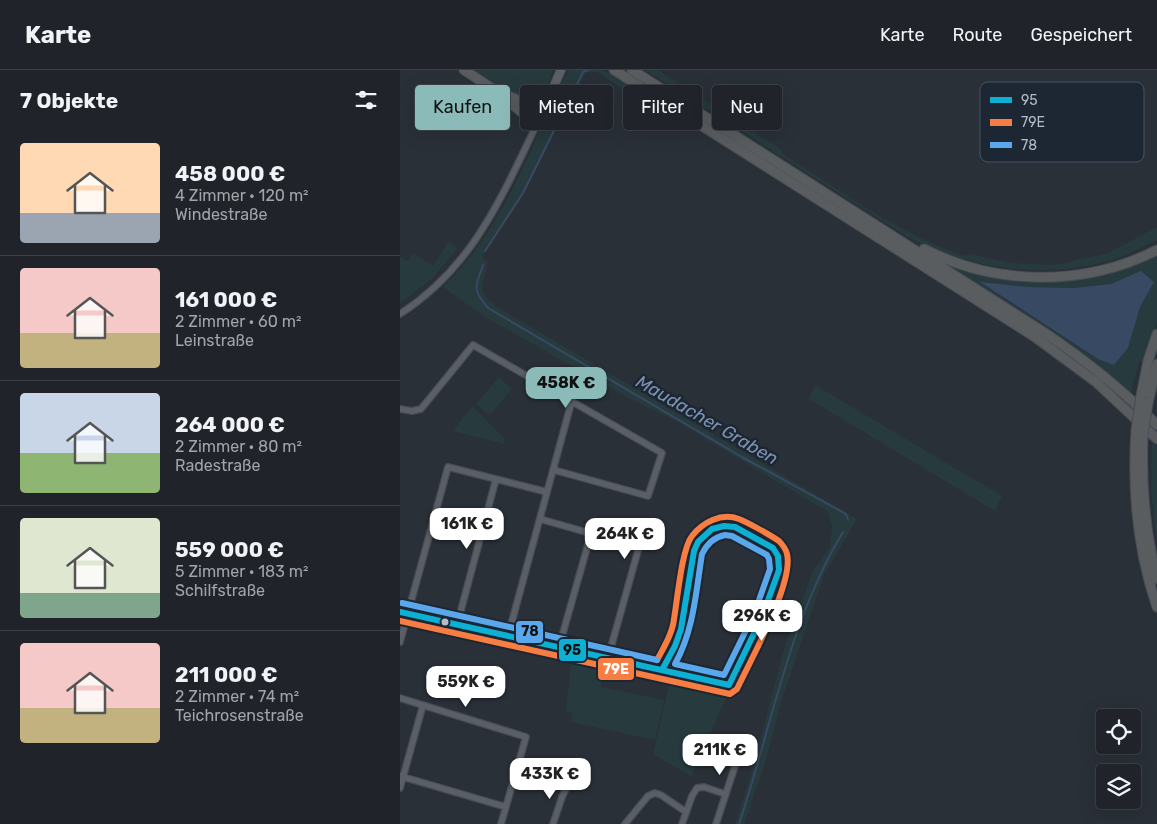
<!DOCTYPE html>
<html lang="de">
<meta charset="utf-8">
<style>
:root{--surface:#20242a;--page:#282c32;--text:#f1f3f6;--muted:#a2a4a8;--line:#3d4147;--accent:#8bbbb9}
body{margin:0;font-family:Rubik,sans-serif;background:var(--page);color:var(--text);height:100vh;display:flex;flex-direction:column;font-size:19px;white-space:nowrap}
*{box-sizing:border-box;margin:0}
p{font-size:16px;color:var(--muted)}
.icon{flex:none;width:28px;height:28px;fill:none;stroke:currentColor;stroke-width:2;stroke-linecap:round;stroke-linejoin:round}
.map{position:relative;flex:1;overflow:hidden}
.side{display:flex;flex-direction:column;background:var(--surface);width:400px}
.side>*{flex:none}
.top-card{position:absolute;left:15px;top:15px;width:475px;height:45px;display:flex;gap:10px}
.controls{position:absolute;left:696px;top:639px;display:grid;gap:10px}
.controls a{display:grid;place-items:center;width:45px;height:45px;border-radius:5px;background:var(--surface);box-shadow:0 5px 20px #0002,0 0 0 1px var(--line);font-size:25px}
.price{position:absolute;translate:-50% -42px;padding:0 11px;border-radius:10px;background:#fff;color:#222;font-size:16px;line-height:32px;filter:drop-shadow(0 1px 2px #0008)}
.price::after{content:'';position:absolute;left:50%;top:30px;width:15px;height:11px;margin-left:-8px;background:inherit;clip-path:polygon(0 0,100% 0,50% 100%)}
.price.selected{background:var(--accent);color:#111}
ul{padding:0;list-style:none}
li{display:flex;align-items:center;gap:15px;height:125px;padding:0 20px}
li+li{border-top:1px solid var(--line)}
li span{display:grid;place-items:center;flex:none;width:140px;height:100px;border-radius:5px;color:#555}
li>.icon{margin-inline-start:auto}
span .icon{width:60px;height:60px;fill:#fffc;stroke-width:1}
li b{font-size:21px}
h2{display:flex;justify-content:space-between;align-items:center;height:60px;padding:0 20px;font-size:21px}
.pill{padding:0 18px;border-radius:5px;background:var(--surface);box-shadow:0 5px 20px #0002,0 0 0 1px var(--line);font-size:18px;line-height:45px}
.pill.selected{background:var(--accent);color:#111}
header{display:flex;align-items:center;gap:30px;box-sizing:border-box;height:70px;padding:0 25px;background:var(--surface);border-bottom:1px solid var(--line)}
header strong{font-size:24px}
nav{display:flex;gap:28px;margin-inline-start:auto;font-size:18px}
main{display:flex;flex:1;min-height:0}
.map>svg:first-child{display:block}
.green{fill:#273a3e;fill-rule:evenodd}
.water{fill:#384963}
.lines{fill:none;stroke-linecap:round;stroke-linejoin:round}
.stream{stroke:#384963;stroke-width:2}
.minor-casing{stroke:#484c53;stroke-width:8}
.major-casing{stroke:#484c55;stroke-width:10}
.highway-casing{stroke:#474c53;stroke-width:11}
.minor{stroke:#5a5e66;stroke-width:5.5}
.major{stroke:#5c6168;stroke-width:8}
.highway{stroke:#5a5d60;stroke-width:9}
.highway-bridge-casing{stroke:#474c53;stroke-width:11;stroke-linecap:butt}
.highway-bridge{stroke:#5a5d60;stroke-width:9}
.bus-1-casing{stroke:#1d2633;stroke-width:10}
.bus-2-casing{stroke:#1d2633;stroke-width:10}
.bus-3-casing{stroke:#1d2633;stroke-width:10}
.bus-1{stroke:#0dafd3;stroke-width:6}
.bus-2{stroke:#f77d43;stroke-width:6}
.bus-3{stroke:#5aa8eb;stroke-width:6}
.bus-dot{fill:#b4bcc9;stroke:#1d2633;stroke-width:2}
.labels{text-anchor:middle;stroke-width:5;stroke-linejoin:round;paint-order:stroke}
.water-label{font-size:18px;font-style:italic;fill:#7c92b1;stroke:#1d2633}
.key{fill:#1d2633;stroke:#4a5360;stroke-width:1}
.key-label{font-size:14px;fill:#b4bcc9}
.line-badge{stroke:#1d2633;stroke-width:2}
.badge-label{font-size:14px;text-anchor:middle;font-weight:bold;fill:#fff}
.pale-badge-label{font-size:14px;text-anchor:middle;font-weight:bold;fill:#111}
</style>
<header>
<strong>Karte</strong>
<nav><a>Karte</a><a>Route</a><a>Gespeichert</a></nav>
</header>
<main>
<section class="side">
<h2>7 Objekte<svg class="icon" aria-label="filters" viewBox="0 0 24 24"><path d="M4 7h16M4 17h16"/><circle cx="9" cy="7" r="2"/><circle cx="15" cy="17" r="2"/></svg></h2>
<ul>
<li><span style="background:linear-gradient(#ffd9b3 70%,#9aa5b1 0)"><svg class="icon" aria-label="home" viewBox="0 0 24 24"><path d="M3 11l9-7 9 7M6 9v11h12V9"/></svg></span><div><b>458 000 €</b><p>4 Zimmer · 120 m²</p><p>Windestraße</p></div></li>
<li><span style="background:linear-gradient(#f6c9c9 65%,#c2b280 0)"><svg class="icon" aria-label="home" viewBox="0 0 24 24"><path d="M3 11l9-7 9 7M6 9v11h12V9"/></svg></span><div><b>161 000 €</b><p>2 Zimmer · 60 m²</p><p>Leinstraße</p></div></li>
<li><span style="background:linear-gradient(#c9d6e8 60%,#8fb573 0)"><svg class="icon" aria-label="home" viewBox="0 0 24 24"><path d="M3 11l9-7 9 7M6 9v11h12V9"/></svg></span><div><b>264 000 €</b><p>2 Zimmer · 80 m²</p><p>Radestraße</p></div></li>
<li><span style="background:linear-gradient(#dfe7d0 75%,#7fa58c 0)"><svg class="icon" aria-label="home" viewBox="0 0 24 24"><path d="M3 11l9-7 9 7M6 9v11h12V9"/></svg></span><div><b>559 000 €</b><p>5 Zimmer · 183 m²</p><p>Schilfstraße</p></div></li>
<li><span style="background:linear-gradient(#f6c9c9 65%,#c2b280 0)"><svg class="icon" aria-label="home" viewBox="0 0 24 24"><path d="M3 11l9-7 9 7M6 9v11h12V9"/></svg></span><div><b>211 000 €</b><p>2 Zimmer · 74 m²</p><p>Teichrosenstraße</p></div></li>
</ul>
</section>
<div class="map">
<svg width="757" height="754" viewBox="0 0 757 754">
<rect width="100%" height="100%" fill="#2a3038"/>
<path class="green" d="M73,0H153C151,6 149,13 145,18C127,40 90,10 73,0Z
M168,0H203L237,21V28L197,2H186L122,127L82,187L87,192C87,201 83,208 82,216C82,232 107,242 119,250L457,449L424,505L381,632L365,693L344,754H335L355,691L384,579L413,501L430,477L432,457L428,442L274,350L225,326L83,246L43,217C107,154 129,78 168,0Z
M245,0H258L382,80L381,83C440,120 498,164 565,186L570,184L610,193L654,195L708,183L757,157V170C742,176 727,186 712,190C640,210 574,200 508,167Z
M49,171L58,178L33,208L0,233V186L7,191L13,183L33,196Z
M757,185V253L743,292L739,291L731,322L660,268L554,199L561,198L590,206L625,210H675L714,200ZM754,212L740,237L728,278L698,289L581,213L629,217L673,218Z
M99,307L112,319L90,345L76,334Z
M415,315L602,426L595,441L409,329Z
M72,336L105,369L104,374L53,361Z
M752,370L757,376V474L751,421Z
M171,592L204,600L201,617L264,630L255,670L171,652L172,643L166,642Z
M271,607L321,618L326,628L291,706L253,684Z"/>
<path class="water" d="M741,201L754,212L740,237L728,278L714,295L698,289L580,212L629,217L673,218L711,214Z"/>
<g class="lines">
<path class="stream" d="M85,181L123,123L183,2L188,0
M83,195C76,216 71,218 88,238L342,387L446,444L448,450
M339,754C372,656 389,551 443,462"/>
<g class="minor-casing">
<path id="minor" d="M0,244C73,197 101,128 137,54
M0,339L12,341L21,339L73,275L262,383L248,426L154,400
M140,449L239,477L208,588
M0,542L329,615L362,547L379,500L378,486L373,478L335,457L324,456L312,459L298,472L294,481L281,559L275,576L262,600
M57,555L96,409
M108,566L172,330
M0,572L48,397L147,422
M159,577L191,464
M0,628L126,667L101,754
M0,706L106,737
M0,718L23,635
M153,754L162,727L168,715
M225,754L248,726L255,723L261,725L286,742
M282,754L292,726L297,718L304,717L325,724
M316,754L336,693L333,687"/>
</g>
<g class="major-casing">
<path id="major" d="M140,48L161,0"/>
</g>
<g class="highway-casing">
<path id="highway" d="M64,0L96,21L130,49L136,56
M214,0L635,267L696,312L757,369
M232,0L645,263C685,290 723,320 757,355
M101,23C114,28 133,35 140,48L130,49
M120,31L136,28L153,19
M524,179C596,216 684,217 757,180
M741,326L748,291L757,264
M748,333L757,294
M736,360C732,421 737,479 757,537
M743,365C741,414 745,462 757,509"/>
</g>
<use href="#minor" class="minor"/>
<use href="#major" class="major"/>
<use href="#highway" class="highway"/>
<g class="highway-bridge-casing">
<path id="highway-bridge" d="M736,360L741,326
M743,365L748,333"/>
</g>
<use href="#highway-bridge" class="highway-bridge"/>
<g class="bus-1-casing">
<path id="bus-1" d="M0,542L329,615L362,547L379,500L378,486L373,478L335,457L324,456L312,459L298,472L294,481L281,559L275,576L262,600"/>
</g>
<g class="bus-2-casing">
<path id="bus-2" d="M0,551L330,624L337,619C350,591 394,513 387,484C386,480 382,474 379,471C372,466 347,452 339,449C321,442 302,453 292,466C281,480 277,535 273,555C270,568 263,579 257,590"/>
</g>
<g class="bus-3-casing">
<path id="bus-3" d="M325,465L332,466L367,485L369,489L370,499L354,544L324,605L275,594C294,560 296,521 302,484C307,474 314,467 325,465Z
M2,533L257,590"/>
</g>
<use href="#bus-1" class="bus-1"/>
<use href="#bus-2" class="bus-2"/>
<use href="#bus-3" class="bus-3"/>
</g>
<circle class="bus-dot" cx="45" cy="552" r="4.5"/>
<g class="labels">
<g class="water-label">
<text transform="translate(307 350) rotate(30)" y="6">Maudacher Graben</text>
</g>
</g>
<rect x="580" y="12" width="164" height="80" rx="8" class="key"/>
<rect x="590" y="27" width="22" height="6" fill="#0dafd3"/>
<rect x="590" y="49" width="22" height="7" fill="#f77d43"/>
<rect x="590" y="72" width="22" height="6" fill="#5aa8eb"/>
<g class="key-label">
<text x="621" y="35">95</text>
<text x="621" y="57">79E</text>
<text x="621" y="80">78</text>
</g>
<g class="line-badge">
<rect x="115" y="550" width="29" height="24" rx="5" fill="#5aa8eb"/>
<rect x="158" y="568" width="29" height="24" rx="5" fill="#0dafd3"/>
<rect x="197" y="587" width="38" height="24" rx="5" fill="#f77d43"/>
</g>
<g class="badge-label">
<text x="216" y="604">79E</text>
</g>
<g class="pale-badge-label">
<text x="130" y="566">78</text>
<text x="172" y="585">95</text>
</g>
</svg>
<div class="controls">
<a><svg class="icon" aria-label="locate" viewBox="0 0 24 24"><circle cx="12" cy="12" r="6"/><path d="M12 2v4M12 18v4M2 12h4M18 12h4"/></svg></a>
<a><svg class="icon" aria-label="layers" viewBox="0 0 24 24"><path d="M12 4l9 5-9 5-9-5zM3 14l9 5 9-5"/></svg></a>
</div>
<b class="price selected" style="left:166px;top:339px">458K €</b>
<b class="price" style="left:67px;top:480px">161K €</b>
<b class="price" style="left:225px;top:490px">264K €</b>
<b class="price" style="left:362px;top:572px">296K €</b>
<b class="price" style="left:66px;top:638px">559K €</b>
<b class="price" style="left:320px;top:706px">211K €</b>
<b class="price" style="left:150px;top:730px">433K €</b>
<div class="top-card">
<a class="pill selected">Kaufen</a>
<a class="pill">Mieten</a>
<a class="pill">Filter</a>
<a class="pill">Neu</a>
</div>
</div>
</main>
